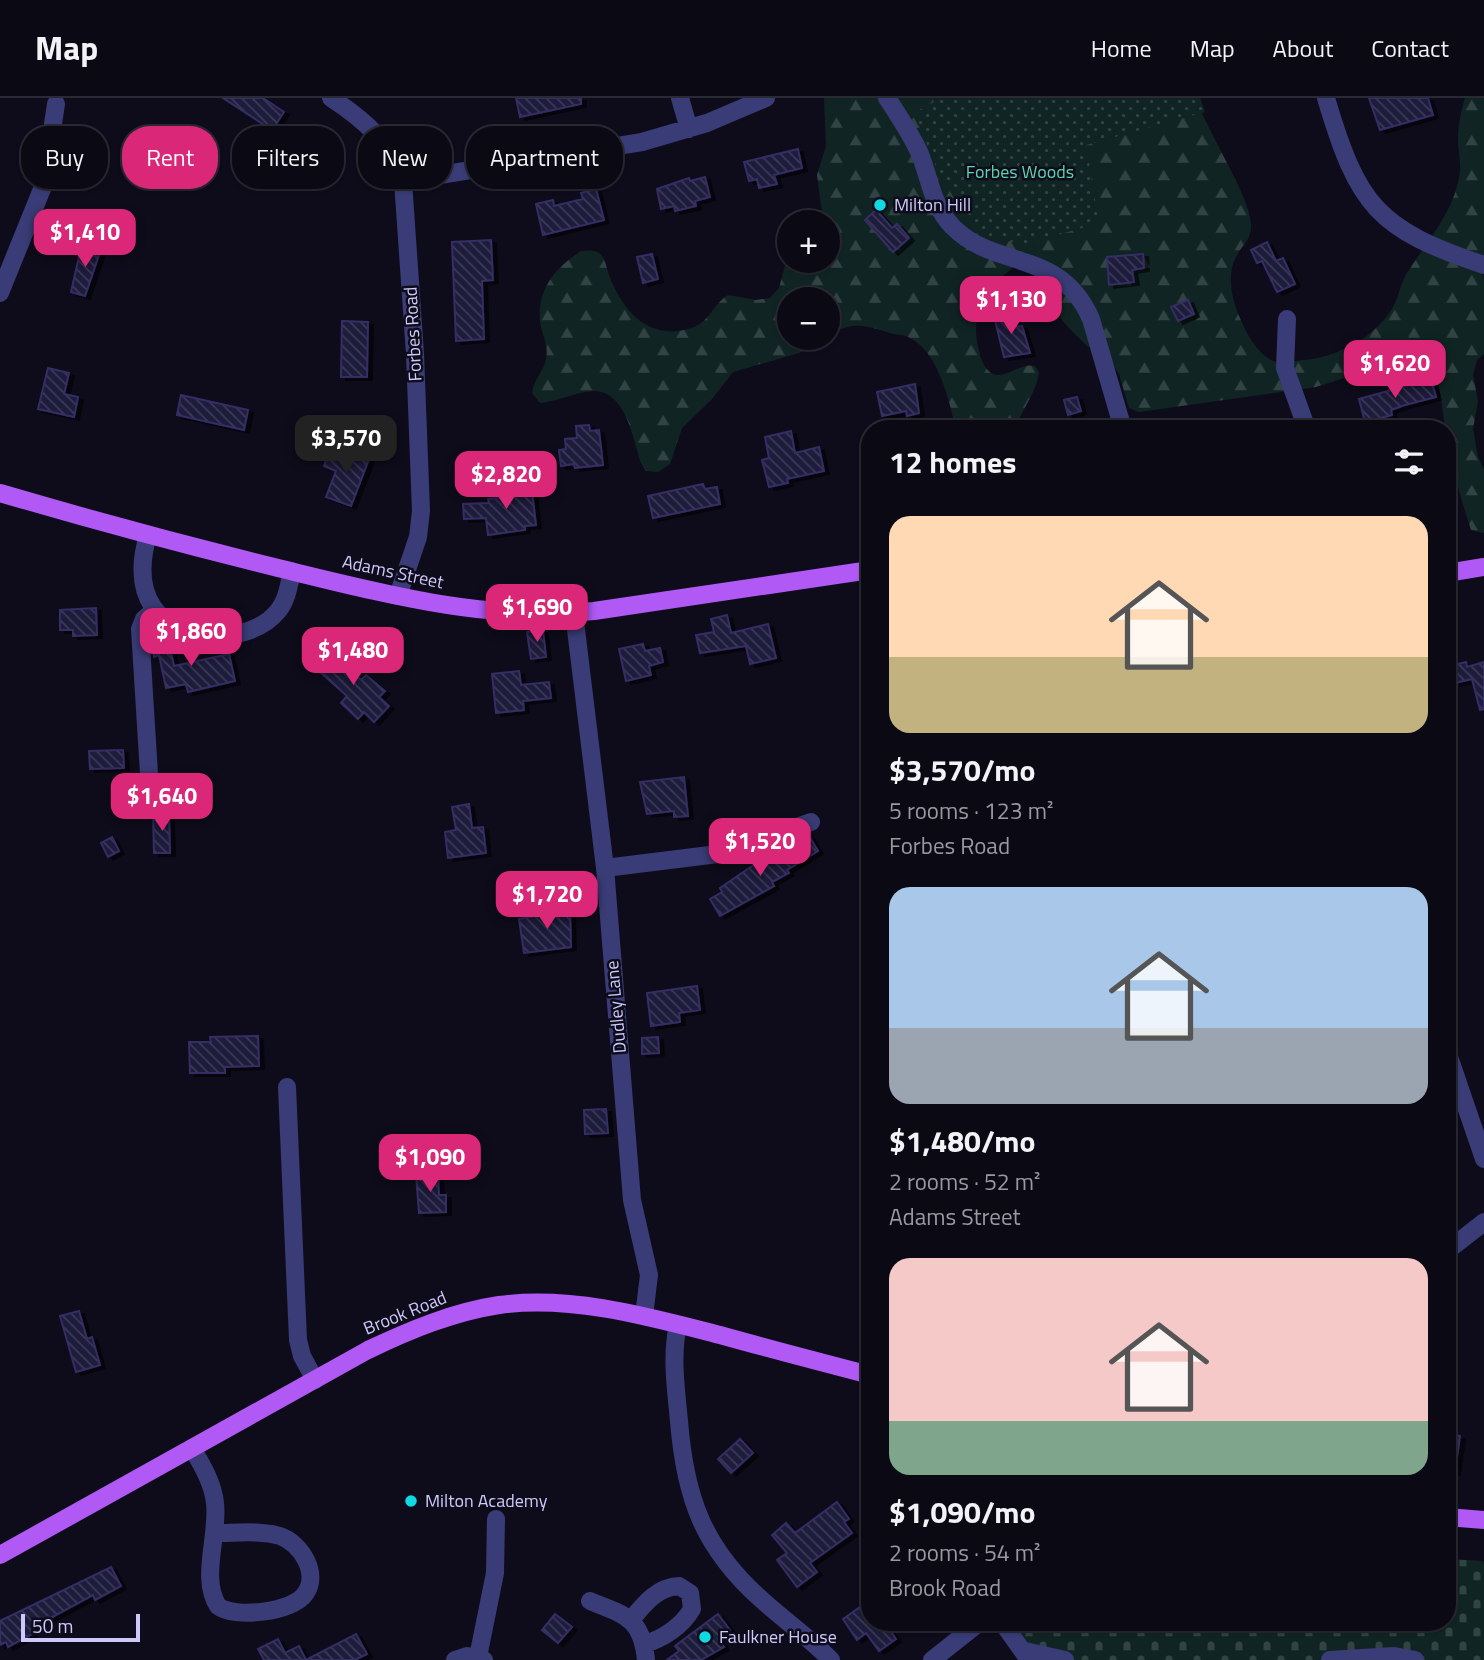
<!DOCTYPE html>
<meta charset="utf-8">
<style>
:root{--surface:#0a0914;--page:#13121d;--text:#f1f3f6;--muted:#999aa0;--line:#2a2a34;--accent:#db2777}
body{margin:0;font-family:"Titillium Web",sans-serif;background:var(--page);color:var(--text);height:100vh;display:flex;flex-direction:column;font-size:26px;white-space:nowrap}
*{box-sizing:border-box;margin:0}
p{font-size:23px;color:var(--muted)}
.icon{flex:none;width:38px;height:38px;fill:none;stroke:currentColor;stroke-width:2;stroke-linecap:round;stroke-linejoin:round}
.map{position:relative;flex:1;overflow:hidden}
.panel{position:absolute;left:861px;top:322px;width:595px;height:1211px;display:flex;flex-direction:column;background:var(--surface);border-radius:28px;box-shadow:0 2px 5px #0004,0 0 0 2px var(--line)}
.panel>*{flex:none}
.top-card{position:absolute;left:21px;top:28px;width:665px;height:63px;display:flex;gap:14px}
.fabs{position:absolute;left:777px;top:112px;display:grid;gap:14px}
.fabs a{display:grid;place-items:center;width:63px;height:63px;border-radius:50%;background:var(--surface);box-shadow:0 2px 5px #0004,0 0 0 2px var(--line);font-size:35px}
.scale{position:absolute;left:21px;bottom:18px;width:119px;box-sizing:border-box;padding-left:7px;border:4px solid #cdcafb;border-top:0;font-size:19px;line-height:24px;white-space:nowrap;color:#cdcafb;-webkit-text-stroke:5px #0e0c1b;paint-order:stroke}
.price{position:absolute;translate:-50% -60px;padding:0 16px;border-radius:14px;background:var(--accent);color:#fff;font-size:23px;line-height:46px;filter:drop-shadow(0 2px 4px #0008)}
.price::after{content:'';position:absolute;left:50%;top:42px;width:21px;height:16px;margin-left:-10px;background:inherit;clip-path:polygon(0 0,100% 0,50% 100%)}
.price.selected{background:#222;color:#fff}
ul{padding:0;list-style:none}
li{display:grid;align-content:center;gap:14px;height:371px;padding:0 28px}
li span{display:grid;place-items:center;height:217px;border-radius:21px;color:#555}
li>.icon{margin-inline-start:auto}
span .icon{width:126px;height:126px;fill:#fffc;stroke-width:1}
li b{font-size:30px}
h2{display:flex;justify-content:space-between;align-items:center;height:84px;padding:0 28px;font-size:30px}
.tag{padding:0 24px;border-radius:28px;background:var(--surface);box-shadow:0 2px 5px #0004,0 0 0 2px var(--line);font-size:24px;line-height:63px}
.tag.selected{background:var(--accent);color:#fff}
header{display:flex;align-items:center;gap:42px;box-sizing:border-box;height:98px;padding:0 35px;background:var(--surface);border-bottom:2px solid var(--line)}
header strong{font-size:33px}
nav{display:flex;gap:38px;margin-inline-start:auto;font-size:24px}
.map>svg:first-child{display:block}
.forest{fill:url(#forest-firs)}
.cemetery{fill:url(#cemetery-stones)}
.park{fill:url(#park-dots)}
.building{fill:url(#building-back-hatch);stroke:#352d65;stroke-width:2;filter:url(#shadow)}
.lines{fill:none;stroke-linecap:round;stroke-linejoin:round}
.minor{stroke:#3a3c77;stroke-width:18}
.major{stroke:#b059f4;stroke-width:18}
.poi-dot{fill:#0fdae2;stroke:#0e0c1b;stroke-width:2.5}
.labels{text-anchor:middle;stroke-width:5;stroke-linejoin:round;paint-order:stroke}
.park-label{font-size:18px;fill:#5cd5af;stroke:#0e0c1b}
.poi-label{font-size:18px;fill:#cdcafb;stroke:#0e0c1b;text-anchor:start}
.street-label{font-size:18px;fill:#cdcafb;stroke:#0e0c1b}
</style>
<header>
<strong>Map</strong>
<nav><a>Home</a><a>Map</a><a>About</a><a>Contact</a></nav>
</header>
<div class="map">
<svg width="1484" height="1562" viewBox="0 0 1484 1562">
<defs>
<pattern id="forest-firs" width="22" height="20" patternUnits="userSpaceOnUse" patternTransform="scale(1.75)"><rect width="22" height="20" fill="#102523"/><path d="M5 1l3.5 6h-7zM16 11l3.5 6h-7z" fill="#324344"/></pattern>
<pattern id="cemetery-stones" width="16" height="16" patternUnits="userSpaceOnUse" patternTransform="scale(1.75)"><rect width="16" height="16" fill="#102523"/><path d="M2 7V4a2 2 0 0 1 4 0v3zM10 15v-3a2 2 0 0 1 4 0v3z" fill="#324344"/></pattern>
<pattern id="park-dots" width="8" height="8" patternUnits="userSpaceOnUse" patternTransform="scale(1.75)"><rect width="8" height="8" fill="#102523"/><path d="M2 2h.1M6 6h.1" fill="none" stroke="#324344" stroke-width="1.8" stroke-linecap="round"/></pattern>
<pattern id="building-back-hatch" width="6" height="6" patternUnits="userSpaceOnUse" patternTransform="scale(1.75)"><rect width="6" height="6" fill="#1e1a3b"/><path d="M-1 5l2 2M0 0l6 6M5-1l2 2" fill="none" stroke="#3e3a58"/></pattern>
<filter id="shadow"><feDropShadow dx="5" dy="3" stdDeviation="0" flood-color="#0009"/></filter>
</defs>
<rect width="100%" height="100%" fill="#0e0c1b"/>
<path class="forest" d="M824,0H1196C1207,34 1249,96 1251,126C1252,142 1242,146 1236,159C1226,176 1232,203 1240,220C1246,235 1260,261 1277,264C1285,265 1295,263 1303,262C1336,260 1375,239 1392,211C1400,198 1400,184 1409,172C1429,141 1455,112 1460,74C1461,63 1458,52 1458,42C1458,27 1461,14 1465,0H1484V160L1481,161L1484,182V256L1477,262L1473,277L1478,303L1473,331L1478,359L1484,372V435L1471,432L1451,367L1438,282L1424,263L1407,260L1316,289L1139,314L1129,310L1119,276L1109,261L1086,247L1067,228L1053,210L1040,178L1014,169C985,191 969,217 979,253C981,262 985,272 993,276C1007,281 1021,264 1035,268L1039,275C1036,295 1022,311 1015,331H956C948,300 939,252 906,238C901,236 895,237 890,235C864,227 854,223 828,237V201H789V240H822L799,255L733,274L712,301L682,330L670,366L658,374L646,373L641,365C633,341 626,292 593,293C576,294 558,303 540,305L532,295C534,281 544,273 546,261C549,248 542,236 540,224C537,191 555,170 581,153C585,153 593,152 597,154C605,157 606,169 609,177C623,215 651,245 694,229C710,223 713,206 728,197L756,202L770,200L779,190L789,153V163H828V124H812L822,114L817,77L826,48Z"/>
<path class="cemetery" d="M1447,1461L1483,1463L1484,1466V1562H1040L1013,1524H1447Z"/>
<path class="park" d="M941,0H1200L1205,14L1086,47L1099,125L1026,146L978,138L940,78L914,15Z"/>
<path class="building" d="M223,0H263L284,14L272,32Z
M516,0H581V6L520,19Z
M1369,0H1428L1433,17L1380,32Z
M798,51L802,70L774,77L777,86L759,90L757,81L749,83L744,64Z
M705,79L710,99L695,103L696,108L675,113L674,108L661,111L657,91L689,80L690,83Z
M596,91L604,122L543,137L536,106L553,102L554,108L583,101L581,95Z
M876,112L892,130L897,126L909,140L893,154L865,122Z
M491,142L493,182L482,183L484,241L456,243L452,144Z
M1267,144L1276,163L1283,160L1295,186L1277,194L1262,163L1257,165L1251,152Z
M82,145L101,151L85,198L71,194Z
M652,156L658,181L643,185L637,159Z
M1143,156L1144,170L1132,172L1134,184L1109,187L1107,159Z
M1188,202L1194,216L1178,223L1171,209Z
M1012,213L1016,229L1022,228L1030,255L1004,259L994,218Z
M342,223L368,224L367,279H341Z
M48,270L69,275L64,296L78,299L74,319L38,311Z
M1431,281L1436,299L1405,307L1391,312L1392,317L1365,324L1359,301Z
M915,286L919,315L907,318L906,313L882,318L877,294Z
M181,297L248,312L244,332L177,317Z
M1077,299L1081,313L1068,317L1064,302Z
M589,327L590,333L599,332L603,367L575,370L574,366L561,368L559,352L566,351L565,341L577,340L576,328Z
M791,333L795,355L819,349L824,373L787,381L788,385L769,389L762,362L769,360L765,339Z
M345,349L369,361L351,408L326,399L336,373L324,368L329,354L341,358Z
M531,385L536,427L525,428V432L488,437L486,420L464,421L463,406L489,405L488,401L514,398L513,387Z
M703,386L705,391L717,389L720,406L653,420L648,398Z
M96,510L97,537L73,538V532H60V512Z
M727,517L731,535L768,526L776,560L750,566L746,548L700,555L696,537L714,534L711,521Z
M543,532L546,559L531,561L527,534Z
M162,533L167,536L174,568L229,556L235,583L188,594L186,586L166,590L159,557L154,559L153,554L152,535Z
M643,546L645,553L660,550L663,564L649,568L651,577L626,583L619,551Z
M327,551L361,582L366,577L385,593L379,599L389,608L374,624L364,614L358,621L341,605L347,598L312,567Z
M1466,564L1467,569L1484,564V611L1480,612L1472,581L1455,585L1450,568Z
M519,573L521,587L549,584L551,600L523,603L524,612L496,615L492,576Z
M123,652L124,670L90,671L89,653Z
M684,679L688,718L674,719V713L647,716L640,684Z
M469,706L472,730L483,729L486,755L448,760L445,734L456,732L452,709Z
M169,714L170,755H154L153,715Z
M809,738L818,753L787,772L789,775L772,784L774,788L720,818L710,801L722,794L720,790L758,764L761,770L798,750L795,746Z
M112,739L119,753L108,759L101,745Z
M570,807L571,849L524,855L519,821L553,815L552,809Z
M697,888L700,912L679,915L680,924L651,928L647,895Z
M258,938L259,968L225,969V975H190L189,944H211L210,939Z
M658,939L659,955L642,956V940Z
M606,1011L608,1035L585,1036L584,1012Z
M438,1075L439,1097H446V1114L419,1115L416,1076Z
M79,1213L87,1241L92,1239L100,1267L76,1274L60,1218Z
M1447,1337L1460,1338L1455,1374L1447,1373Z
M740,1341L753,1355L731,1375L718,1361Z
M837,1404L849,1421L844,1424L852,1435L810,1465L817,1474L797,1489L777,1462L787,1455L772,1437L786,1425L795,1435Z
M111,1469L121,1488L95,1502L93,1497L30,1531L32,1536L8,1549L6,1544L0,1547V1523Z
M870,1502V1524H884L896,1541L879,1553L866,1535L857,1542L843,1521Z
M555,1516L572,1529L558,1545L542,1532Z
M718,1516L730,1532L718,1541L724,1549L701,1562H667L679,1553L675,1548Z
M356,1536L367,1556L355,1562H264L258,1551L278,1541L285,1555L299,1548L306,1562Z"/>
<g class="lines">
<path class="minor" d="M331,0C363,21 392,45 403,83L415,256L421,413L418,439L398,498
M680,0L689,31
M887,0C899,18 911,36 920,56C930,81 932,108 953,129C995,172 1060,150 1091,221L1123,331
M1326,0C1358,108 1377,131 1484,167
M403,83L642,44L707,25L766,0
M0,195L44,86L56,6
M1287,221L1285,270L1307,331
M148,437C141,461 138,487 153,509C177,545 250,548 278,513C287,502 289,487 292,473
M574,515L605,770L632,1102L649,1177L644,1218
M150,692L140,531L144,521L155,512
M605,770L726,755L748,738L788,732L811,724
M1447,953L1484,1061
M287,989L298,1242L302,1258L315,1282
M1447,1153L1484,1124
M678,1227C671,1258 676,1291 679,1323C685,1399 703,1450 762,1502C785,1523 810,1540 831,1562
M192,1350C202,1367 213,1385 215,1405C219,1437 200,1480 218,1508C234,1521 293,1514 305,1496C320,1476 301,1445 280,1438C260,1432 236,1435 215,1435
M590,1503C625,1517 642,1520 646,1562
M631,1522C644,1506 657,1489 679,1488L690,1495L692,1511C682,1528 663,1541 644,1546
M1002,1524L1029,1562
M1025,1553L1065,1562
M478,1559L495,1475L496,1421
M455,1562L467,1558L484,1562
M932,1562L980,1524
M1330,1562L1394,1558L1415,1562"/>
<path class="major" d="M0,395C92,422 185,447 278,470C381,495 487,524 594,513L870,472
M1447,475L1484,469
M1447,1419L1484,1422
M0,1457L368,1252C410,1232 453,1214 499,1207C572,1197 650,1219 720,1237C770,1251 820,1264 870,1277"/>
</g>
<g class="poi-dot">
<circle cx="880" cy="107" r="7"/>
<circle cx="411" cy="1403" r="7"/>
<circle cx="705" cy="1539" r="7"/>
</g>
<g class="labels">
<g class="park-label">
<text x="1020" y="80">Forbes Woods</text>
</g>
<g class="poi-label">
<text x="894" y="113">Milton Hill</text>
<text x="425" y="1409">Milton Academy</text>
<text x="719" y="1545">Faulkner House</text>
</g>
<g class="street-label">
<text transform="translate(413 236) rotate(-93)" y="6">Forbes Road</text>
<text transform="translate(393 474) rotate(12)" y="6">Adams Street</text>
<text transform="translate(616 909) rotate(-95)" y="6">Dudley Lane</text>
<text transform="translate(405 1215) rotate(-22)" y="6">Brook Road</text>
</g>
</g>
</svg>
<div class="fabs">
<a>+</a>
<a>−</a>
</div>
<div class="scale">50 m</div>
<b class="price" style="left:85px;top:171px">$1,410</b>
<b class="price" style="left:1011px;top:238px">$1,130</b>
<b class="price" style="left:1395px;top:302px">$1,620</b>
<b class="price selected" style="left:346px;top:377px">$3,570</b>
<b class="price" style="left:506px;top:413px">$2,820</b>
<b class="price" style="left:537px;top:546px">$1,690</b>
<b class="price" style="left:191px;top:570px">$1,860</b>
<b class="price" style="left:353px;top:589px">$1,480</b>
<b class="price" style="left:162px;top:735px">$1,640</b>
<b class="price" style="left:760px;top:780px">$1,520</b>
<b class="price" style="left:547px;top:833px">$1,720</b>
<b class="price" style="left:430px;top:1096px">$1,090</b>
<div class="top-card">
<a class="tag">Buy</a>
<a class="tag selected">Rent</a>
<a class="tag">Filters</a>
<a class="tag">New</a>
<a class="tag">Apartment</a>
</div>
<section class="panel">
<h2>12 homes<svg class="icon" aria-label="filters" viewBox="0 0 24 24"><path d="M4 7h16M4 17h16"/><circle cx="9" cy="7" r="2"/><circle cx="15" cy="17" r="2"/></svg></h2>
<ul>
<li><span style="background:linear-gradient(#ffd9b3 65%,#c2b280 0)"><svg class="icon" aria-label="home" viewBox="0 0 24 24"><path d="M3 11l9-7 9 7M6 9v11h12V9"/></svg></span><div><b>$3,570/mo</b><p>5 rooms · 123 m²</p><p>Forbes Road</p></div></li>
<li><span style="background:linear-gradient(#a9c7e8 65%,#9aa5b1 0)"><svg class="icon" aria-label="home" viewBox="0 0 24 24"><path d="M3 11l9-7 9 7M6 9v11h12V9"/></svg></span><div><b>$1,480/mo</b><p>2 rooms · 52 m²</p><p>Adams Street</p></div></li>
<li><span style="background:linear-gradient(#f6c9c9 75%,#7fa58c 0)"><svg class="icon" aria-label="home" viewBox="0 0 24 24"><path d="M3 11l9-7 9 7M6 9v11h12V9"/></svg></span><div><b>$1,090/mo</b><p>2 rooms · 54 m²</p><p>Brook Road</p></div></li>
</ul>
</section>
</div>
